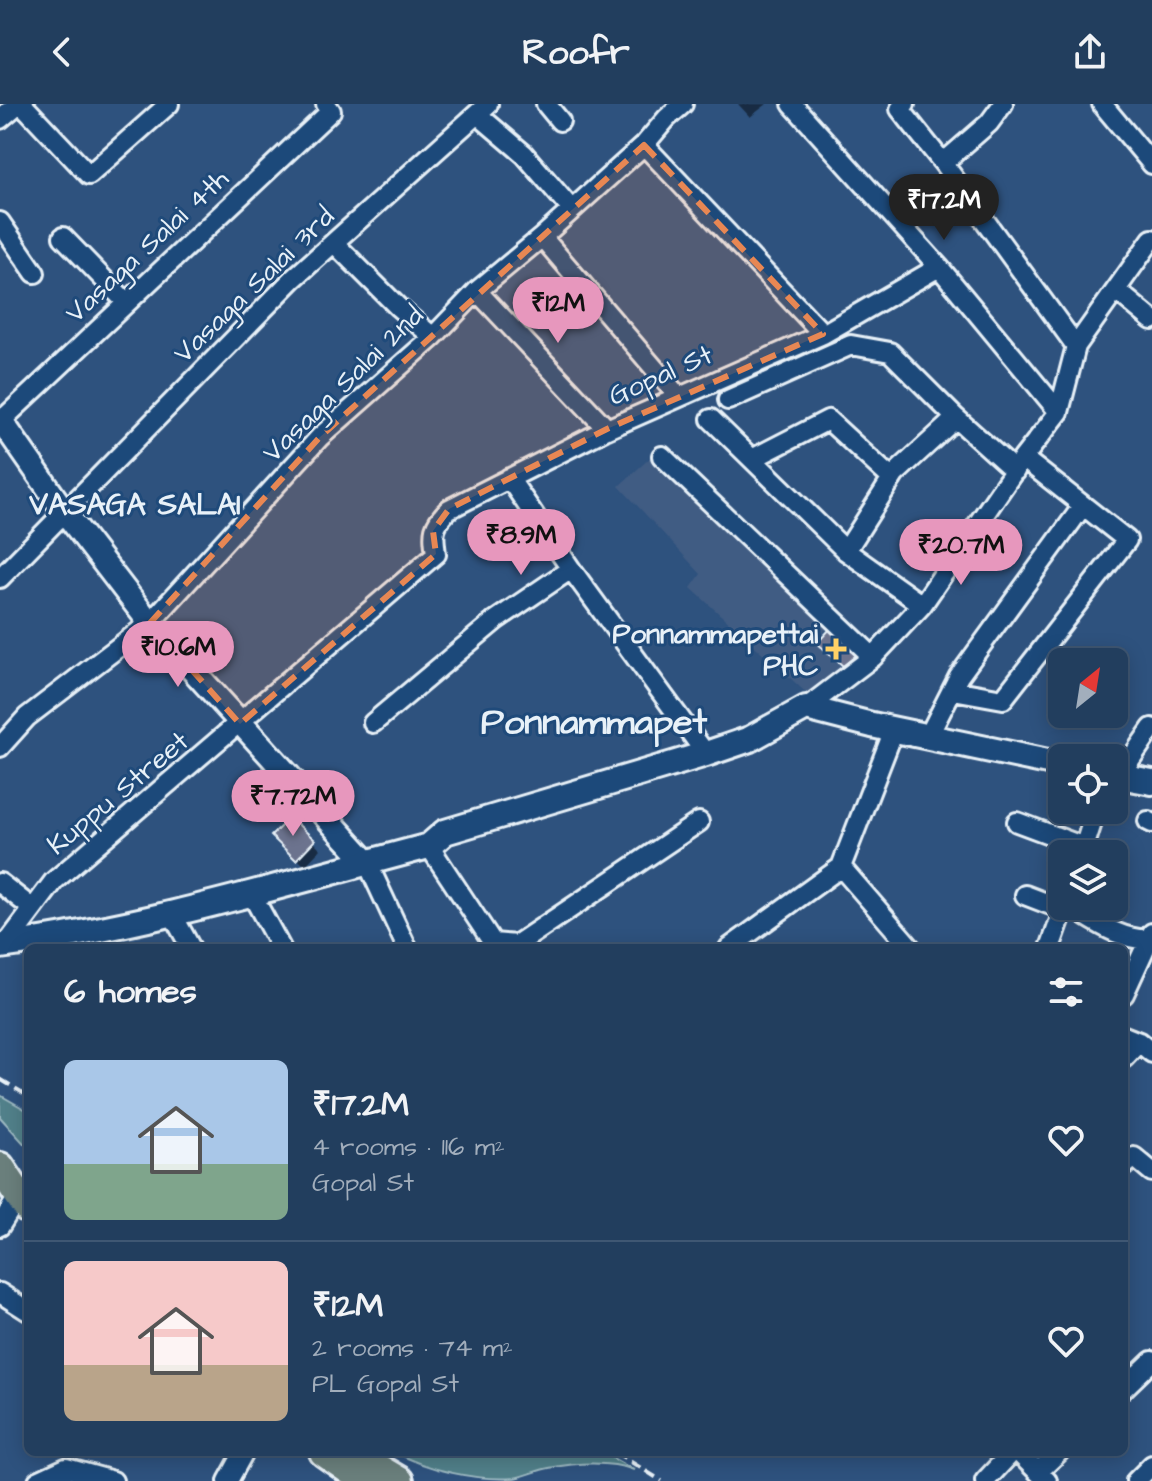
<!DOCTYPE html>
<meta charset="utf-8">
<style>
:root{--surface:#223e5e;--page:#2a4564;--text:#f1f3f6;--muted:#a2aebc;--line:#3f5773;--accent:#e797bd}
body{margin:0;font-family:"Architects Daughter",sans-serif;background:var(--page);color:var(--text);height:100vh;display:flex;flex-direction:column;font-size:30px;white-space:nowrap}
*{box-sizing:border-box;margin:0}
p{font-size:26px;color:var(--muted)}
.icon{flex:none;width:44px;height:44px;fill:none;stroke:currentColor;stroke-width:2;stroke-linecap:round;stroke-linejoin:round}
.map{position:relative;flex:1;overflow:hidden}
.details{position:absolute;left:24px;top:840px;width:1104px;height:512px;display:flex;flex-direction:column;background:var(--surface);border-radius:12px;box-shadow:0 4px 20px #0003,0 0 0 2px var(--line)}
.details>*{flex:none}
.needle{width:52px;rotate:30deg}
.fabs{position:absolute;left:1048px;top:544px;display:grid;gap:16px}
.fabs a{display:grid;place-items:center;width:80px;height:80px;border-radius:12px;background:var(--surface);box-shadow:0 4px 20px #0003,0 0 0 2px var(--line);font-size:40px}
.price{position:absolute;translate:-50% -68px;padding:0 18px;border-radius:28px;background:var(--accent);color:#111;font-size:26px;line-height:52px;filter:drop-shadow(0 2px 4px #0008)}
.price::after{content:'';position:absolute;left:50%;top:48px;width:24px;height:18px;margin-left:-12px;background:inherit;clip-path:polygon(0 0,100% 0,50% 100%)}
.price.selected{background:#222;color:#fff}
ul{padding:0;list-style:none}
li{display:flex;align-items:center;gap:24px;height:200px;padding:0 40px}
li+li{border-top:2px solid var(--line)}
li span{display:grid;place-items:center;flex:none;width:224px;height:160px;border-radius:12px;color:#555}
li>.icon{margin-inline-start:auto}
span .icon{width:96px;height:96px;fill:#fffc;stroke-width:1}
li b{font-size:34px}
h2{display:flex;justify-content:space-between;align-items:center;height:96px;padding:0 40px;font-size:34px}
header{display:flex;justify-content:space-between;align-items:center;height:104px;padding:0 40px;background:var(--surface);font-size:36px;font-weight:700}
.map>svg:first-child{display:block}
.built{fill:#415c83}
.green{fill:#51808a;stroke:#9cb8c1;stroke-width:2}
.shadow{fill:#0007}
.building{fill:#6c738e;stroke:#e8f1f8;stroke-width:2}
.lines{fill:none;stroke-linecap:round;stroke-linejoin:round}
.minor-casing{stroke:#e8f1f8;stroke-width:24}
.tertiary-casing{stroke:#e8f1f8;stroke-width:28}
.secondary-casing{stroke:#e8f1f8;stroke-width:30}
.primary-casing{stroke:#e8f1f8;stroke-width:34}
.minor{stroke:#1f4a7a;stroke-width:18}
.tertiary{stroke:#1f4a7a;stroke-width:22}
.secondary{stroke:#1f4a7a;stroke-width:24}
.primary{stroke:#6b7f7c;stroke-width:28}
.rail{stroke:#e8f1f8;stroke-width:4;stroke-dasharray:12 6;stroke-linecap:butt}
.marked{fill:#e88753;fill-opacity:0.2;stroke:#e88753;stroke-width:6;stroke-dasharray:16 10;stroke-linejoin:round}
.poi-dot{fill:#ffd166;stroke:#1f4a7a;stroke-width:3}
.labels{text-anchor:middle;stroke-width:6;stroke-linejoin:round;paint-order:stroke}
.street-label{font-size:28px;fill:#e8f1f8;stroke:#1f4a7a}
.poi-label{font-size:28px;font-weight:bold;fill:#e8f1f8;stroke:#1f4a7a;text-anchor:end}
.neighbourhood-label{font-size:30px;font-weight:bold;fill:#e8f1f8;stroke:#1f4a7a}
.district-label{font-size:36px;font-weight:bold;fill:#e8f1f8;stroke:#1f4a7a}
</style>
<header><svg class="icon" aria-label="back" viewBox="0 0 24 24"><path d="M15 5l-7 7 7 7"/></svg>Roofr<svg class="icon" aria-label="share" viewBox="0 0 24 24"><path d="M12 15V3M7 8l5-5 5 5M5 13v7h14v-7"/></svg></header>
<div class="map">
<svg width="1152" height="1377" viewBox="0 0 1152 1377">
<rect width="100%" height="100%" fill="#2e527e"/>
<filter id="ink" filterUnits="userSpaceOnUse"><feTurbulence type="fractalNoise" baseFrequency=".0125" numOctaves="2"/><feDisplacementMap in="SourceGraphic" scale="16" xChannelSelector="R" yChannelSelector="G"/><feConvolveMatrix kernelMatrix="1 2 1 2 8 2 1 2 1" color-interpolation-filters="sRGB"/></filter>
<g filter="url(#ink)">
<path class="built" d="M651,353L707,409L792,484L828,524L814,537L843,565L812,594L691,484L701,470L619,382Z"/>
<path class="green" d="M0,991L28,1007V1044L0,1013Z
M395,1348H602L634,1366C609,1357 576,1359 549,1364C537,1366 526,1372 514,1374C476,1377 427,1366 395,1348Z"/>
<path class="shadow" d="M738,0H767L750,13Z
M832,526L862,555L849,565L820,539Z
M290,715L321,745L305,762L274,732Z"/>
<path class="building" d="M832,523L859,549L843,562L817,539Z
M290,713L315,736L296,756L271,732Z"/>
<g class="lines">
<g class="minor-casing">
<path id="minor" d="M22,0L89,71L169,0
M546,0L560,17
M792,0L939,163L1059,308
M905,0L900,5L943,59L1076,242
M1102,0L1152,60
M477,10L524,50L572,106
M0,15L18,0
M644,41L823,230
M943,59L989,19L1003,0
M0,118L35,169
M63,133L126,198
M542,133L678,292
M335,140L398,203L433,233
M1116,186L1152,216
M477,187L607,325
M728,296L851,241L890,248L956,314L1015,367
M711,315L846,447L922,501
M0,318L331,7L326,0
M662,352L873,553
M752,355L828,316L892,375
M509,374L571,465L706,650
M846,447L895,370L956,314
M0,474L293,175L488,0
M953,586L1003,595L1127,436L1023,354
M806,604L873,553L922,501L1023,354L1059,308L1076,242L1152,135
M373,619L496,516L571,465
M894,626L841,763L911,844
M928,633L959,572L1082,403
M0,643L27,613L150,519L320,333L433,233L477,187L542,133L644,41L667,14L683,0
M1119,672L1152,624
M1148,717L1152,719
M1017,718L1084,743
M429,742L493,839L516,841L699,718
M1082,750L1096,706
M367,758L407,844
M0,779L33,805
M251,789L281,844
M1025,791L1064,806
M1070,802C1095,817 1122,838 1152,835
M171,808L191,844
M6,841L54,777L436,450C433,427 432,422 449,405L607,325L823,230L939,163
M729,844L841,763
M1050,844L1065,802
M1124,890L1152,829
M1124,932L1139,938L1152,949
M1124,954L1139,938
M1124,1062L1134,1053L1152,1068
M0,1122L19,1091
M0,1189L28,1207
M1124,1284L1152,1257
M1018,1348L1047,1377
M1038,1368L1059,1348
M38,1377L66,1364L113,1377
M228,1377L244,1348
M985,1377L1012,1348
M1136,1377L1152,1361"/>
</g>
<g class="tertiary-casing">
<path id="tertiary" d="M0,315L64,407L150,519L367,758"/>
</g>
<g class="secondary-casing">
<path id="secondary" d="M1114,671L1152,678
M0,842C145,823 288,779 429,742L445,728L706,650L750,635L806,604L872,621L1062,661"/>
</g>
<g class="primary-casing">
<path id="primary" d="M0,1063L28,1105
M324,1348L361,1374
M350,1348L399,1377"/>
</g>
<use href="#minor" class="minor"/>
<use href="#tertiary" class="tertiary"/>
<use href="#secondary" class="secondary"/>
<use href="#primary" class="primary"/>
<path class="rail" d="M0,975L28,992
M615,1348L662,1377"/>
</g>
</g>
<path class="marked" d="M644,41L823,230L607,325L449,405L433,427L436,450L240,620L150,519L320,333Z"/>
<path class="poi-dot" d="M832 533h8v8h8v8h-8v8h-8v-8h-8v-8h8z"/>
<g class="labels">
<g class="street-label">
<text transform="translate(146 141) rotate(-43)" y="10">Vasaga Salai 4th</text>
<text transform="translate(253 180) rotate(-44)" y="10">Vasaga Salai 3rd</text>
<text transform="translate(660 270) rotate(-24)" y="10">Gopal St</text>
<text transform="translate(342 279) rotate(-44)" y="10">Vasaga Salai 2nd</text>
<text transform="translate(117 688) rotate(-40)" y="10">Kuppu Street</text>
</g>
<g class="poi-label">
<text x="818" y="539">Ponnammapettai<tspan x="818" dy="32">PHC</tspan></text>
</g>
<g class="neighbourhood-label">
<text x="135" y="410">VASAGA SALAI</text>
</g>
<g class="district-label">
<text x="594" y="629">Ponnammapet</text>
</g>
</g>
</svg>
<div class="fabs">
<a><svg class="needle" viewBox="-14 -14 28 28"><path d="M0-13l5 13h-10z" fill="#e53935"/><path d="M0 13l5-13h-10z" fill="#a2aebc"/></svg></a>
<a><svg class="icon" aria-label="locate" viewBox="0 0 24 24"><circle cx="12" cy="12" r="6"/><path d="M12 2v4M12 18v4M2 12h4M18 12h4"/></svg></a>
<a><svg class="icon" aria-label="layers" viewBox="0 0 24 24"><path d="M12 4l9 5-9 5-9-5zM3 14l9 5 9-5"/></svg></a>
</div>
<b class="price selected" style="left:944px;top:138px">₹17.2M</b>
<b class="price" style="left:558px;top:241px">₹12M</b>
<b class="price" style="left:521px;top:473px">₹8.9M</b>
<b class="price" style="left:961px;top:483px">₹20.7M</b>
<b class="price" style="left:178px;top:585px">₹10.6M</b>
<b class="price" style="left:293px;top:734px">₹7.72M</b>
<section class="details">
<h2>6 homes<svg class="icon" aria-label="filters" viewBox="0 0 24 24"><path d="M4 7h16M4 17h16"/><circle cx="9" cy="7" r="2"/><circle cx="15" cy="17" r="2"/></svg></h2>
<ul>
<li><span style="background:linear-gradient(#a9c7e8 65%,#7fa58c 0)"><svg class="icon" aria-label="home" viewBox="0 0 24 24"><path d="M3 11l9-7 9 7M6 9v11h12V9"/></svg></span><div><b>₹17.2M</b><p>4 rooms · 116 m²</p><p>Gopal St</p></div><svg class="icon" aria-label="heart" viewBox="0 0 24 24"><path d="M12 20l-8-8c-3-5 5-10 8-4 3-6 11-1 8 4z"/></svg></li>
<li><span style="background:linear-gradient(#f6c9c9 65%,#b9a48a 0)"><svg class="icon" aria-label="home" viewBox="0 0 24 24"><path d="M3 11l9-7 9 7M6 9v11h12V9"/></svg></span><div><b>₹12M</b><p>2 rooms · 74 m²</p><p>PL Gopal St</p></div><svg class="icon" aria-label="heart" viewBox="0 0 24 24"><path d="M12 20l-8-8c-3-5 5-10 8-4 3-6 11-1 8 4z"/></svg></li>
</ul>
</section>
</div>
